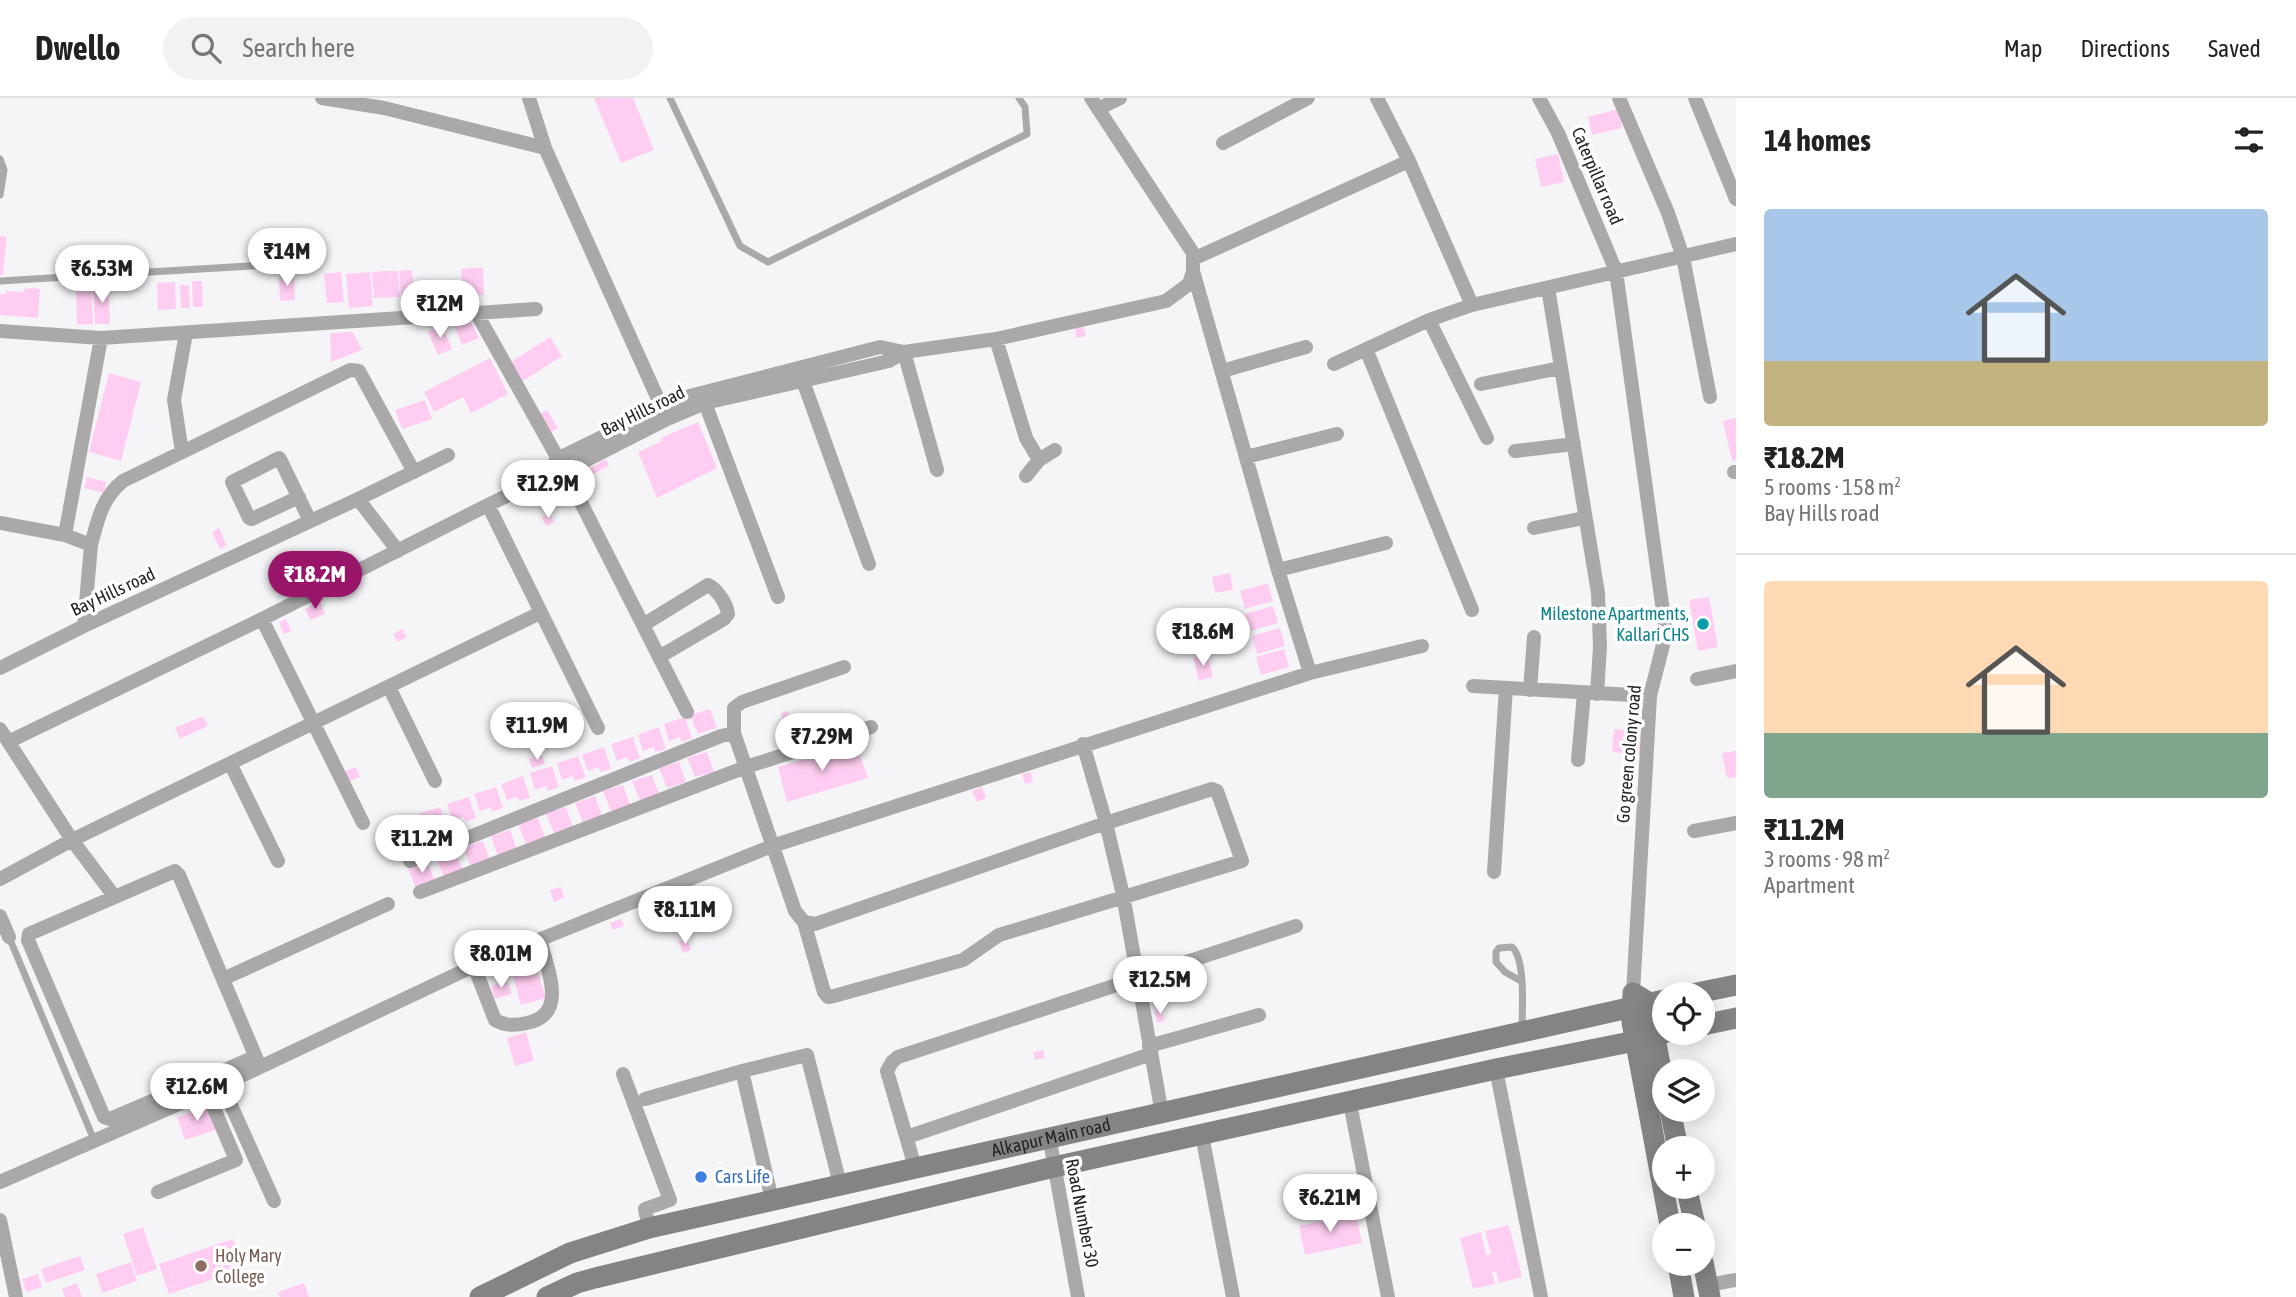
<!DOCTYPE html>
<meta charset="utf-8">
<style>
:root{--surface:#fff;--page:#f2f2f2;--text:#222;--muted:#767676;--line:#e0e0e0;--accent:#991569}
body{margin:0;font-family:"Asap Condensed",sans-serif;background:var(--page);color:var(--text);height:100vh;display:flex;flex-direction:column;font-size:26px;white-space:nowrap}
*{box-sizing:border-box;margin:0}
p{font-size:23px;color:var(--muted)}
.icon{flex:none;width:38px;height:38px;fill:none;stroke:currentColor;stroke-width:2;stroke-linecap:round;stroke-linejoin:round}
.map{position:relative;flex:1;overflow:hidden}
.side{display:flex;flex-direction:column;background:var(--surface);width:560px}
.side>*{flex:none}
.controls{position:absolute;left:1652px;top:884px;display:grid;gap:14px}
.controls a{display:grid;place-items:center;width:63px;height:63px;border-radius:50%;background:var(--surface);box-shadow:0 4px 18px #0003;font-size:35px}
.price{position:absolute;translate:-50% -60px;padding:0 16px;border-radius:24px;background:#fff;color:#222;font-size:23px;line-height:46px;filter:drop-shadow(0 2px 4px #0008)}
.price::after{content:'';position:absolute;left:50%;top:42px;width:21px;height:16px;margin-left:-10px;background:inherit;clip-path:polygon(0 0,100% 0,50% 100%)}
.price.current{background:var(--accent);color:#fff}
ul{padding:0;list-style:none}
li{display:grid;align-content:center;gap:14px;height:371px;padding:0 28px}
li+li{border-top:2px solid var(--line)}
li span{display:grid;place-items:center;height:217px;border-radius:7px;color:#555}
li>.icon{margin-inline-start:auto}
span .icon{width:126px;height:126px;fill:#fffc;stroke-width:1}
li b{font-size:30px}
h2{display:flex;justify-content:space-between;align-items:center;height:84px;padding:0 28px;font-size:30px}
header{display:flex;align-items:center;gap:42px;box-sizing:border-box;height:98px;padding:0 35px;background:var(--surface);border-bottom:2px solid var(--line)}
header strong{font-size:33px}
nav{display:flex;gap:38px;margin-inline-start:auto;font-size:24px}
.search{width:490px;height:63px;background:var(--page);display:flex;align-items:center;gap:18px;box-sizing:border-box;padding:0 24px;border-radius:38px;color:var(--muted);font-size:26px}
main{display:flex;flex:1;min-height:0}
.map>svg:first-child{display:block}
.building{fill:#ffcdf1}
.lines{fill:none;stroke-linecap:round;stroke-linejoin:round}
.lane{stroke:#aaa8a8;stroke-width:7}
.street{stroke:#aaa8a8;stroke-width:14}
.secondary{stroke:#868383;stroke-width:21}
.culture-dot{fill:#0f9aa8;stroke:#fff;stroke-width:2.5}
.shop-dot{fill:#3f7fe0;stroke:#fff;stroke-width:2.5}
.education-dot{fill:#8d6e63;stroke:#fff;stroke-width:2.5}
.labels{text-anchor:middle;stroke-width:7;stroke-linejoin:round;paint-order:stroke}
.street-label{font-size:18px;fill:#232324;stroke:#fff}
.culture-label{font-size:18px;fill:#0d838f;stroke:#fff;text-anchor:end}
.shop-label{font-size:18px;fill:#366cbe;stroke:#fff;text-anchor:start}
.education-label{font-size:18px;fill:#785e54;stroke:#fff;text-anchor:start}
</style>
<header>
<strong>Dwello</strong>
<div class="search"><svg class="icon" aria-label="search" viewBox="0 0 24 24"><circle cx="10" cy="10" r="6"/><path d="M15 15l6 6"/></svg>Search here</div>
<nav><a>Map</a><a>Directions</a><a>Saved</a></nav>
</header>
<main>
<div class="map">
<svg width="1736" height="1199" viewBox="0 0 1736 1199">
<rect width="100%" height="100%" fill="#f5f5f8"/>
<path class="building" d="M594,0H633L654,52L621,65Z
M1618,11L1622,30L1592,37L1588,19Z
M1558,56L1564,84L1541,89L1535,61Z
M0,138L7,139L3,178L0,177Z
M483,169L484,197L463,198L461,171Z
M412,172L414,198L401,199L399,173Z
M385,173H398L400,199L374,200L372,174Z
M341,174L344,204L327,205L324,176Z
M370,174L373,208L349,210L346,176Z
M279,178H294L295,202L280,203Z
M192,183H202L203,209H193Z
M175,184L176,211L158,212L157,185Z
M180,187H189L190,210H181Z
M91,188L93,226L77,227L76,189Z
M108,188L110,226H95L93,189Z
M33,190L40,191L38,220L0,217V196H6V193L24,194V191Z
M462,224L463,227L471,224L479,240L462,247L454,227Z
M442,228L452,251L438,257L428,234Z
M1084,229L1086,238L1076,240L1075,230Z
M353,234L362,252L331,264L330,235Z
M550,239L562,258L523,283L511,264Z
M490,260L508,296L471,315L463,299L434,314L424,294Z
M109,275L141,284L121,363L89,354Z
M425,302L432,321L402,331L395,312Z
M547,312L558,330L550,335L539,317Z
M1736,320V362L1732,363L1723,323Z
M698,324L717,370L657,400L638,354L662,343L661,340Z
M606,361L609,368L581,382L578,376Z
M87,379L106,384L104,395L84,390Z
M550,416L554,424L546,428L542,419Z
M219,430L227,448L220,451L212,434Z
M1230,475L1233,492L1215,495L1212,479Z
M1268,485L1273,503L1245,511L1240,493Z
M1709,499L1718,549L1698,553L1689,502Z
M320,505L325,516L310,522L305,511Z
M1273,508L1278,525L1250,533L1245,516Z
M286,521L291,533L284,536L279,524Z
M1280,530L1285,548L1257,556L1252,538Z
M402,531L407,539L398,544L393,536Z
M1284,551L1289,569L1261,577L1256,559Z
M1207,556L1213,579L1199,583L1193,560Z
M710,611L717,630L698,636L690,617Z
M788,613L793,629L785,632L781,615Z
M203,618L208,628L180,641L175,630Z
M685,619L692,640L682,644L680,639L669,643L664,626Z
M659,629L666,651L655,654L654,649L643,653L638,637Z
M1614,631L1644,634L1641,657L1612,654Z
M633,639L640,660L629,664L627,659L617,663L611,646Z
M856,647L868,680L787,704L778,669Z
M604,649L611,671L600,674L599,669L588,673L582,657Z
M1736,653V679L1727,680L1722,655Z
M707,654L714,674L695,679L687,660Z
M542,657L545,666L532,670L529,661Z
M578,658L586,679L575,683L573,678L562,682L557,665Z
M679,664L686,684L667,690L659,670Z
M552,668L559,689L548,693L546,688L535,692L530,675Z
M356,669L360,679L348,684L345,673Z
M1031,674L1033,684L1025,686L1022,676Z
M652,677L659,696L640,702L632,683Z
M523,678L530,700L519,703L518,699L507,702L501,686Z
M623,687L630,707L611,713L603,693Z
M496,689L503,710L492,714L491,709L480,713L474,696Z
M982,689L986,700L977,704L972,693Z
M595,698L602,718L583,724L575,705Z
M469,699L476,720L466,724L464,719L453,723L447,706Z
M440,709L447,730L436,734L435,729L424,732L418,716Z
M566,709L573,729L554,735L546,715Z
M538,720L545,740L526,746L518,726Z
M510,732L517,752L498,758L491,738Z
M424,734L430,752L410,759L404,740Z
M483,743L490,763L471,769L463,749Z
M455,754L463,773L444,779L436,760Z
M428,765L435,784L416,790L408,771Z
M561,789L564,800L554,804L550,792Z
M710,789L713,803L708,804L704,790Z
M684,815L687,822L673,827L670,820Z
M621,821L624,828L612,832L610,825Z
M687,841L691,852L683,855L679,843Z
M537,871L546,900L521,907L513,878Z
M507,882L512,896L495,901L491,888Z
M1161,910L1165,922L1158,925L1154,913Z
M526,934L534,963L515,968L507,940Z
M1043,952L1045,960L1035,962L1033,954Z
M209,1009L216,1032L185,1042L177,1019Z
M1349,1084L1355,1110L1299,1122L1293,1095Z
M1356,1116L1362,1145L1305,1157L1299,1128Z
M1509,1127L1522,1179L1499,1185L1496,1173L1492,1174L1495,1186L1473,1191L1460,1140L1481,1134L1486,1157L1491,1156L1485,1133Z
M143,1129L157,1171L137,1178L123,1136Z
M233,1141L243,1171L169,1196L159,1166Z
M80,1158L85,1172L46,1185L41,1171Z
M131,1164L137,1183L102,1195L96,1176Z
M38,1176L42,1189L26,1194L22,1181Z
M77,1185L82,1199H65L62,1191Z
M304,1185L309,1199H280L278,1194Z"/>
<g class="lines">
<path class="lane" d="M670,0L740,148L768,164L1027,36L1025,9L1019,0
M0,61L4,72L0,97
M0,183L283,166
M9,839L94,1042
M1521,883L1505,874L1496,864V854L1499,850L1512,849C1526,862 1522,911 1522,930"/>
<path class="street" d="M322,0L384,10L545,50L667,321
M529,0L545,50
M1091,0L1193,155V173L1278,472L1310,575
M1377,0L1409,63L1472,207
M1539,0L1558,35L1616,173L1666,535L1650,598L1633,895
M1619,0L1668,115L1683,159L1710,299
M1695,0L1736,101
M1098,11L1120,0
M1223,45L1308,0
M1193,161L1409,63
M1548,190L1598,495L1600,549L1597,596
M477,216L565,373L687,614
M1429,222L1487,340
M0,233L101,240L536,211
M996,241L1026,340L1039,362
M1366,251L1472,512
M904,254L937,372
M1334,266L1429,222L1472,207L1736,146
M1222,273L1306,249
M803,283L869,466
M1481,286L1560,270
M705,305L778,499
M1515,353L1574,346
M182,354L174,302L186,235
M1246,359L1337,336
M552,369L557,361L682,300L880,249L904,254
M1734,374H1736
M1026,378L1039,362L1055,352
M299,399L252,421L249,420L232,384L279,360L281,363L310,423
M358,401L448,357
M488,407L598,630
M0,425L65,437L91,447L84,528
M1534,430L1584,420
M65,437L101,240
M91,447C98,421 102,400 123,383L350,272L359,273L414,374
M1278,472L1386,445
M262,521L363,725
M643,527L708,487C717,491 727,506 728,516L724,521L659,559
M0,570L84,528L358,401L398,453
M1697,581L1736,573
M1473,588L1650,598
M389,589L435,683
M1530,592L1534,539
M0,631L72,742L114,798
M10,643L262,521L488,407L544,380L565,373L667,321L705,305L889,263L904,254L996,241L1166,203L1189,186L1193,173
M1083,646L1106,725L1123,797L1162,1016
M1578,662L1584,595
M231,667L278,763
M1694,733L1736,725
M410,763L721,638L734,635
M1494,774L1506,590
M0,781L72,742L540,515
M420,794L746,669L871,629
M0,818L9,839
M804,824L824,894L828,899L834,898L963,862L999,837L1242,763L1217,693L1212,691L1106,725L815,826L804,824L795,813L734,635V610L742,604L844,569
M474,868L495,922C505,928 515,928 527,925C569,916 547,871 540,842
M223,881L388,806
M1149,948L1259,917
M255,959L110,1021L104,1019L28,842L29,836L175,773L179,777L260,969
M1496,971L1541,1199
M623,976L670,1102L645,1111L649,1130
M222,987L274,1103
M645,1001L742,973
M1350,1005L1388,1199
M1202,1037L1233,1199
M1049,1038L1078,1199
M907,1039L1151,956
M915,1069L887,973L892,964L898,959L1296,828
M0,1084L222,987L474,868L772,748L1310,575L1422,548
M158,1094L236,1062L207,994
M772,1102L742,973L807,957L840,1086
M0,1122L16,1199
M1708,1187L1736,1182"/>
<g class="secondary">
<path d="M1692,896L1736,887"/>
<path d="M1703,927L1736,920"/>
<path d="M1664,987L1648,904L1633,895L1632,924L1670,1127"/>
<path d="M1670,1012L1678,1050"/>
<path d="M1686,1088L1695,1127"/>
<path d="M1703,1164L1710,1199"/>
<path d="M1678,1166L1684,1199"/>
<path id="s1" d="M480,1199L570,1155L649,1130L1664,902"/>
<path d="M547,1199L577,1185L595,1180L1054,1069L1496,971L1635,943L1667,934"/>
</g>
</g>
<circle class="culture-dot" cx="1703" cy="526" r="7"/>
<circle class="shop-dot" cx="701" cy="1079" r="7"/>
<circle class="education-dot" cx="201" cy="1168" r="7"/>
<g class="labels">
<g class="street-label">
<text transform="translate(1597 78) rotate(67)" y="6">Caterpillar road</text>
<text transform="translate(643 313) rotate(-26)" y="6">Bay Hills road</text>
<text transform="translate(113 494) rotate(-25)" y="6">Bay Hills road</text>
<text transform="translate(1629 656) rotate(-85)" y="6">Go green colony road</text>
<text dy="6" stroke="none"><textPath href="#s1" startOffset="595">Alkapur Main road</textPath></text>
<text transform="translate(1082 1115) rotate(79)" y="6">Road Number 30</text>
</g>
<g class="culture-label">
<text x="1689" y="522">Milestone Apartments,<tspan x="1689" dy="21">Kallari CHS</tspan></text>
</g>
<g class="shop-label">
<text x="715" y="1085">Cars Life</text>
</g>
<g class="education-label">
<text x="215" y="1164">Holy Mary<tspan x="215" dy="21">College</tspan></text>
</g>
</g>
</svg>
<div class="controls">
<a><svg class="icon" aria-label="locate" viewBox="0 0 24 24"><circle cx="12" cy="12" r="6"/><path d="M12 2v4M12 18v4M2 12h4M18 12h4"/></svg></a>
<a><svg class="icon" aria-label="layers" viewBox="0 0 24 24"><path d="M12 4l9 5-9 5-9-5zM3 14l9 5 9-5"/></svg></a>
<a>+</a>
<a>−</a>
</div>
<b class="price" style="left:287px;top:190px">₹14M</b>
<b class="price" style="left:102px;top:207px">₹6.53M</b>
<b class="price" style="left:440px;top:242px">₹12M</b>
<b class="price" style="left:548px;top:422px">₹12.9M</b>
<b class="price current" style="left:315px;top:513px">₹18.2M</b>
<b class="price" style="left:1203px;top:570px">₹18.6M</b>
<b class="price" style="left:537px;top:664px">₹11.9M</b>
<b class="price" style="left:822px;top:675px">₹7.29M</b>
<b class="price" style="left:422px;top:777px">₹11.2M</b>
<b class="price" style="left:685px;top:848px">₹8.11M</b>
<b class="price" style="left:501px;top:892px">₹8.01M</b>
<b class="price" style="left:1160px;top:918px">₹12.5M</b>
<b class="price" style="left:197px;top:1025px">₹12.6M</b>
<b class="price" style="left:1330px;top:1136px">₹6.21M</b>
</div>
<section class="side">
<h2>14 homes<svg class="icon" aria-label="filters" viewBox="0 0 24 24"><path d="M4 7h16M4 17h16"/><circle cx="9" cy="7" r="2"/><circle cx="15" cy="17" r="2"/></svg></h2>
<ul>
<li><span style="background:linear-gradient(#a9c7e8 70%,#c2b280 0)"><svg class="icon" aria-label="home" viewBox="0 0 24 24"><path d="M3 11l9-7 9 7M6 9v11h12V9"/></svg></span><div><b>₹18.2M</b><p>5 rooms · 158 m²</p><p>Bay Hills road</p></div></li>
<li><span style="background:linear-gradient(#ffd9b3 70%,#7fa58c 0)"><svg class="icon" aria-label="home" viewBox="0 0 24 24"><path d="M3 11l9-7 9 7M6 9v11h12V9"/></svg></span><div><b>₹11.2M</b><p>3 rooms · 98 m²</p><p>Apartment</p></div></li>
</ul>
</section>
</main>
